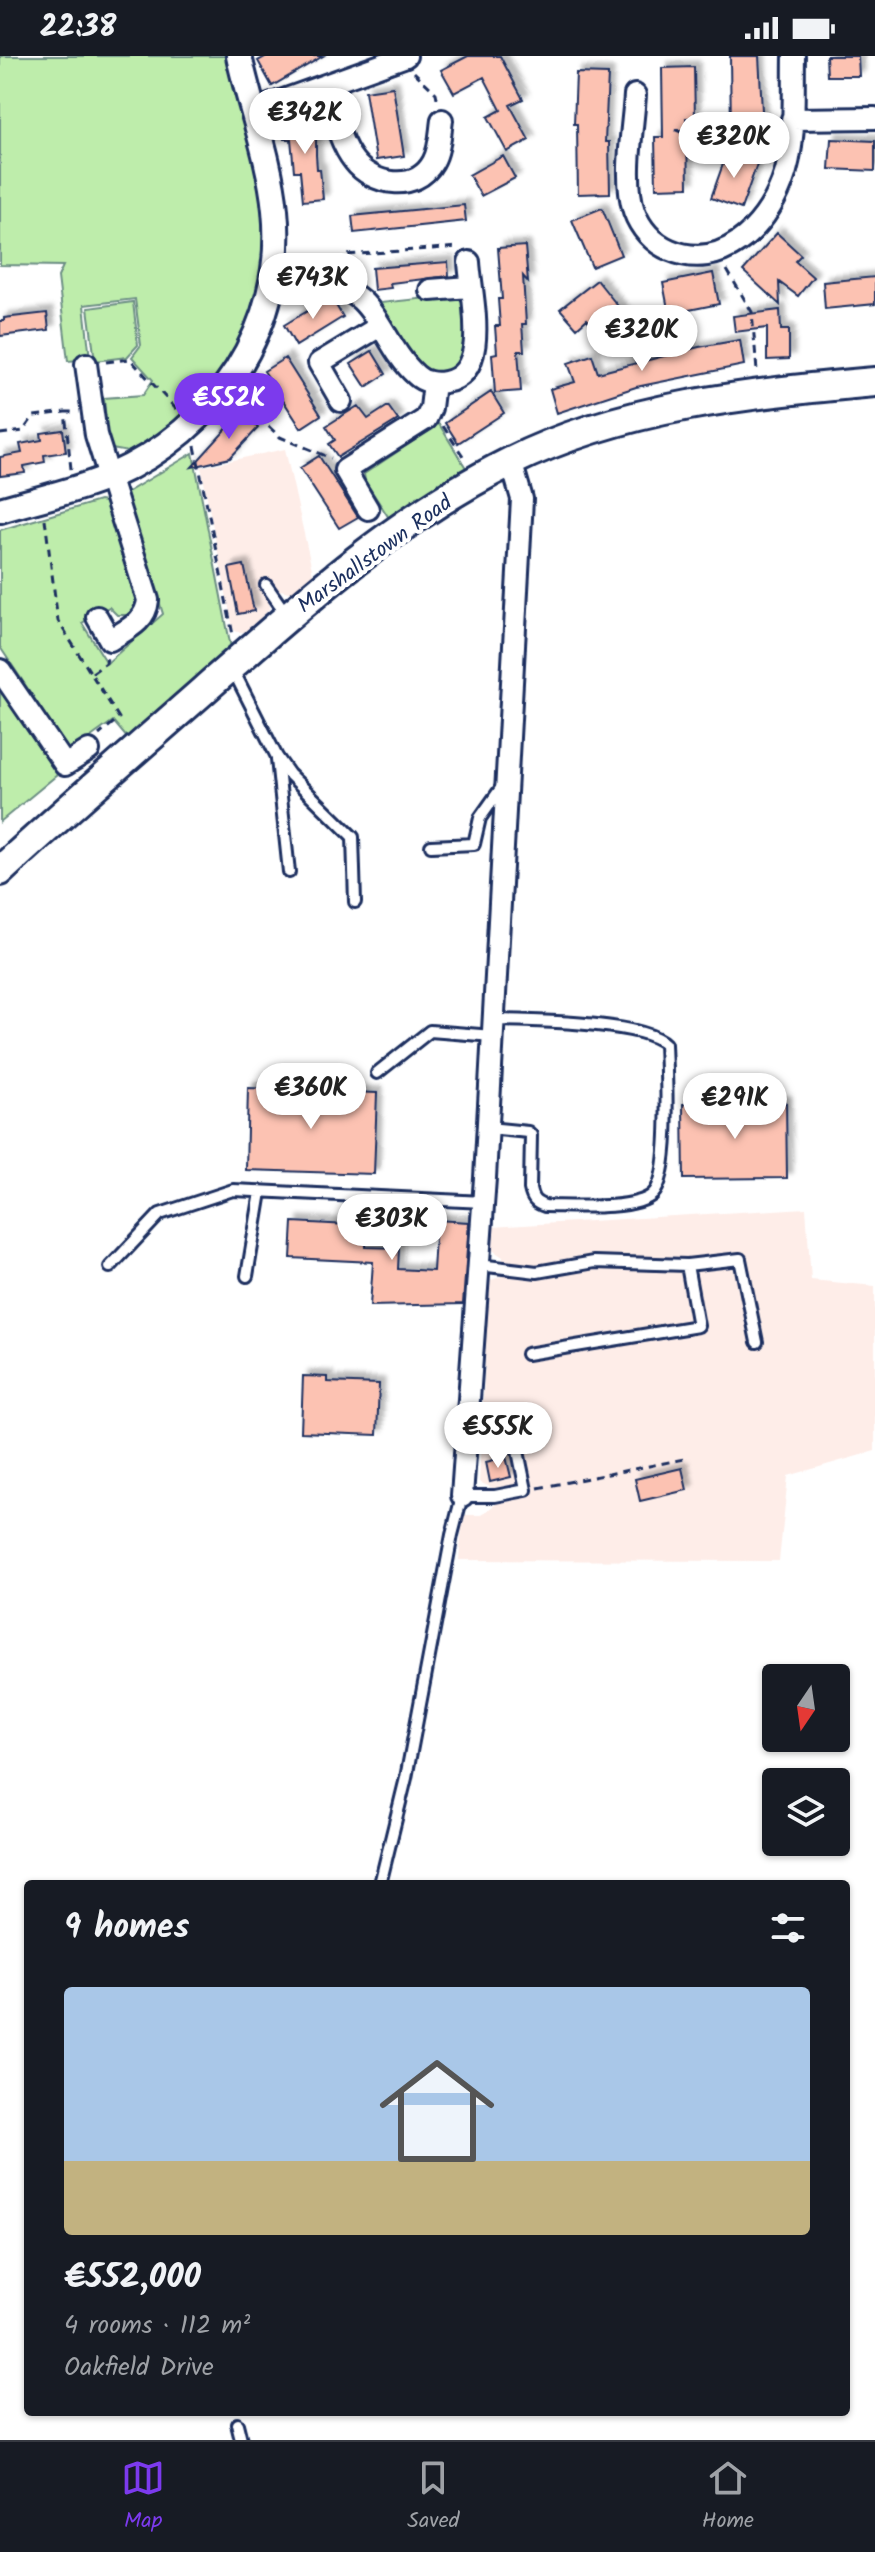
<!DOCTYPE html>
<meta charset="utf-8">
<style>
:root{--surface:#171b24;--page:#20242c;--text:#f1f3f6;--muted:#9ea1a6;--line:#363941;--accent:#7c3aed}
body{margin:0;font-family:Kalam,sans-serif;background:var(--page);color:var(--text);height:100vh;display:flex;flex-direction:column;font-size:30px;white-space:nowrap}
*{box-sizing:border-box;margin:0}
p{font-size:26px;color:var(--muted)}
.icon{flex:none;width:44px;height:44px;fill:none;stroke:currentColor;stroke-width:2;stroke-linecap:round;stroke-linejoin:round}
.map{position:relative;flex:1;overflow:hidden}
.side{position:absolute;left:24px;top:1824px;width:826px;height:536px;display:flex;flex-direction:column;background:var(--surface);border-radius:8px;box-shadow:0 2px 6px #0004}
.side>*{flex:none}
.needle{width:52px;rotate:193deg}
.fabs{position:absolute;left:762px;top:1608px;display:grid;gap:16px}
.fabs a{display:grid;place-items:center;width:88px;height:88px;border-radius:8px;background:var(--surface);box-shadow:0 2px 6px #0004;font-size:40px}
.price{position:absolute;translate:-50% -68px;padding:0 18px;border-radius:28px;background:#fff;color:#222;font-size:26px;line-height:52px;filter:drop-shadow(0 2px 4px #0008)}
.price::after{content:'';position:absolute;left:50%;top:48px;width:24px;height:18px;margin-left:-12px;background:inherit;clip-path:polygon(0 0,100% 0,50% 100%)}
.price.active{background:var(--accent);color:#fff}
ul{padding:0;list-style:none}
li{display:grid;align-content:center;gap:16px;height:424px;padding:0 40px}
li+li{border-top:2px solid var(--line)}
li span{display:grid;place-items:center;height:248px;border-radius:8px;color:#555}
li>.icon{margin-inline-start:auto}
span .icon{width:144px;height:144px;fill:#fffc;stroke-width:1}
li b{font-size:34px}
h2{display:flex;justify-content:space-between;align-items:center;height:96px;padding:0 40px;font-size:34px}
.status{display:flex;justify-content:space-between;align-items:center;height:56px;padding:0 40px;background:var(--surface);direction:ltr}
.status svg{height:22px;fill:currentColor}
.tabs{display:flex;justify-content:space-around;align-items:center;height:112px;border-top:2px solid var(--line);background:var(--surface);font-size:22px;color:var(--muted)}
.tabs a{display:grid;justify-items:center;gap:4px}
.tabs .active{color:var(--accent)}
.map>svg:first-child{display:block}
.built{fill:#feede8}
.green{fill:#beedab;stroke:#6c8e84;stroke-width:2}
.building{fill:#fcc2b2;stroke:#1b2f5e;stroke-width:2;filter:url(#shadow)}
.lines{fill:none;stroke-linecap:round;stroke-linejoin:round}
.service-casing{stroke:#1b2f5e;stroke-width:16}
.minor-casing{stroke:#1b2f5e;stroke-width:26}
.tertiary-casing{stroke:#1b2f5e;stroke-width:30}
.secondary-casing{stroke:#1b2f5e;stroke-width:34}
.path{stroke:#1b2f5e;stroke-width:3;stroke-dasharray:8 6;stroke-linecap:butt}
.service{stroke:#fff;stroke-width:10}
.minor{stroke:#fff;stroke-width:20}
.tertiary{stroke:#fff;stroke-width:24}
.secondary{stroke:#fff;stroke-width:28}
.labels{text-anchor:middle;stroke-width:8;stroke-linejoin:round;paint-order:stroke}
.street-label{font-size:22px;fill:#1b2f5e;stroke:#fff}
</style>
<div class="status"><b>22:38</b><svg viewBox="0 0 49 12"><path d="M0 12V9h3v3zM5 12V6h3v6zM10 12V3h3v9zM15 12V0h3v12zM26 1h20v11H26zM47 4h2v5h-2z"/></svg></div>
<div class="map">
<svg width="875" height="2384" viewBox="0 0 875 2384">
<defs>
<filter id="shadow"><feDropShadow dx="5.5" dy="-5.5" stdDeviation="2" flood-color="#0004"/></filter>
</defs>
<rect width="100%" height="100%" fill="#fff"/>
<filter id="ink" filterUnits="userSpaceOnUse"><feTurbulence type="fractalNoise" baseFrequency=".0125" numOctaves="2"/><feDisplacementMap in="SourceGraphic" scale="16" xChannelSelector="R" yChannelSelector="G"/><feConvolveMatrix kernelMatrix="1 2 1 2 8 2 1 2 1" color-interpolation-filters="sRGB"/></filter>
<g filter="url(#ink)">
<path class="built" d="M285,393L313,518L293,537L280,534L269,544V553L263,560L244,576H236L233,572L201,411Z
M806,1152L811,1224L875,1230V1395L788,1420L779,1505L459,1504L463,1459H481L496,1448L495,1433L479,1426L489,1225L502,1220V1211L503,1201L491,1193L492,1171Z"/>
<path class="green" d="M0,0H232C244,53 261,107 265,162C274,263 214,350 128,396L112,393L108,387L104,342L143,339L153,324L132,301L141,289L135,243L84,249L90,303L68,305L58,221L63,210L0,209Z
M447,240L458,241L462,247L466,298L453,315L431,319L420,312L380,247Z
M133,246L138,289L127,301L95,305L88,252Z
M439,368L466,412L389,462L365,425L364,418Z
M193,397L231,592L128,683L113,665L73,694L68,693L0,591V474L99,445L105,446L136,544L133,554L128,559H117L109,551L82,567L107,607L163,558L126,437Z
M0,634L57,719L0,766Z"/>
<path class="building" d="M267,0H323L272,30L258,5Z
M468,0H500L523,43L510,49L529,84L507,96L488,61L501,54L484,21L454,37L441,14Z
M730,0H759L763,73L731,74Z
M826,0H858L859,20H827Z
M694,11L695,62H686L687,74H675L687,79L688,131L656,132L655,81H663L662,12Z
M576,17L608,18L605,86H609L610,137L578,138L577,68H574Z
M393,31L404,100L376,104L365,35Z
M316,63V99L317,113H320L323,143L303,145L300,115H294L291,83H284L283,66Z
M831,83L875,85V115L829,113Z
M728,94L758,105L741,153L711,142Z
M503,100L515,122L481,140L469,119Z
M464,149L466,165L354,177L352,160Z
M602,152L621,199L592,211L572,164Z
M777,177L801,199L795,205L813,221L798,240L779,226L780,249L743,215Z
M525,190L528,226L523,220L526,268H522L524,295H518L521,335L495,337L492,298L497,297L495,270H500L498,243H502L498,192Z
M448,206L449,220L390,227L391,232L374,234L372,212Z
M713,217L719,248L669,258L663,227Z
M875,221V248L825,253L823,226Z
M597,224L629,264L604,284L587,263L577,272L560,253Z
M331,241L343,261L296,290L284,269Z
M780,254L781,274H789V303L767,304V272L735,276L733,260Z
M47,257L49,274L0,280V265H4V262Z
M740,284L744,309L636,331L557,357L550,333L575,326L568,307L592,299L598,317L699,291Z
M372,295L386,318L366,331L351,308Z
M285,302L321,359L301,372L264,315Z
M491,336L504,357L458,387L445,367Z
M358,350L368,363L388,350L398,364L338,401L329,388L335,384L326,370Z
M241,357L258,372L230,402L192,411Z
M63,374L66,396L44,399L45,406L24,410L25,417L0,420V401L22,397L20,388L42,384L41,377Z
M319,400L358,461L339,472L300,412Z
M244,509L254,555L238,558L229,512Z
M248,1032L377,1037L374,1118L246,1114Z
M786,1046L787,1122L684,1123L683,1048Z
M436,1164L469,1166L463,1248L370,1250L373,1206L291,1202L293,1166L367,1170L366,1191L399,1192L398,1213L433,1215Z
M303,1320L327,1321V1326L379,1328L377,1379L301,1376Z
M506,1401L511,1421L490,1426L486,1406Z
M682,1412L687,1434L640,1445L635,1423Z"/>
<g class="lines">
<g class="service-casing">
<path id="service" d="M266,529L287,559
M232,612L277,701L289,718L353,781L355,846
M277,703L289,816
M431,790L474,788L480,762L502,731
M377,1017L430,975L493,980
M488,1072L528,1076L531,1079L530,1133C532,1143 535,1147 545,1150C569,1150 636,1155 653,1138C672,1120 666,1017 665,988C643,965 528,965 494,964
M479,1209L537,1216L594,1206L687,1209L698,1270L527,1298
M687,1209L740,1203L757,1286
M110,1211L160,1158L233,1134L484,1146
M247,1220L261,1136
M380,1828L406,1722L452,1479L462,1440H495L526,1434L518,1395
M237,2368L241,2384"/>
</g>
<g class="minor-casing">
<path id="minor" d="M325,30C333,54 338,85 354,105C372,129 416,137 433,106C440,94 440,78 442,64
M635,39C633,72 623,123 634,155C640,172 653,187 670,194C721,216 765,172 782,127C797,88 793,41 794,0
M253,55L406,0
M792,63L875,62
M275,213C305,219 337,223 361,244C383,265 393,299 416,319C423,326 435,328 445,326C492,318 471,240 469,206
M430,234L470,231
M86,308L96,379L148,544C146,566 127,573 110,584L97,561
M341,345L319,307L380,270
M368,453L345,414L426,363L431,352L434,327
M0,614L65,709L89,694
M462,1440L485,1122L522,443L511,405"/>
</g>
<g class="tertiary-casing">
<path id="tertiary" d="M0,454C37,443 76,435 111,420C216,374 287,271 275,154C270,102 250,51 239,0"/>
</g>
<g class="secondary-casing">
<path id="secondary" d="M0,815C67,753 136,694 204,634C299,550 395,463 510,406C622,350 752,337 875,326"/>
</g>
<path class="path" d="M414,16L436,37L438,47
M341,209L345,199L459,191
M727,214L752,256L757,315
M106,306L130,303L176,353
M238,342L280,381L331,402
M443,370L465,403
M0,378L23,375L34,360L65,356
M195,390L233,579
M71,413L65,356H73
M45,463L58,565L119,662L99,679
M92,617L106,607L107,601
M538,1432L689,1402"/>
<use href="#service" class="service"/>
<use href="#minor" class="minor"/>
<use href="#tertiary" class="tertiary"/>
<use href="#secondary" class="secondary"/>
</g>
</g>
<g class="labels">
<g class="street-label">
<text transform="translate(374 497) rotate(-36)" y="8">Marshallstown Road</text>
</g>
</g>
</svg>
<div class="fabs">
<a><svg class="needle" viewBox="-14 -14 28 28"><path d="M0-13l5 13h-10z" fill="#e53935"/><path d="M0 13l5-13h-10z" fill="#9ea1a6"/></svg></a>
<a><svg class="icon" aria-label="layers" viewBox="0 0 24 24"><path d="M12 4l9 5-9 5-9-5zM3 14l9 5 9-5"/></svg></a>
</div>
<b class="price" style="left:305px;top:100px">€342K</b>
<b class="price" style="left:734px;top:124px">€320K</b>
<b class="price" style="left:313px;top:265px">€743K</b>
<b class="price" style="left:642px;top:317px">€320K</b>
<b class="price active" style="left:229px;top:385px">€552K</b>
<b class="price" style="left:311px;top:1075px">€360K</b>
<b class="price" style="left:735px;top:1085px">€291K</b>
<b class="price" style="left:392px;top:1206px">€303K</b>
<b class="price" style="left:498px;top:1414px">€555K</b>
<section class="side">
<h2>9 homes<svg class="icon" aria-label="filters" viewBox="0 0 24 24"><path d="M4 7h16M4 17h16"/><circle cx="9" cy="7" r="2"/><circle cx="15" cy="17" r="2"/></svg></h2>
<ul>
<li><span style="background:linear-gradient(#a9c7e8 70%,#c2b280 0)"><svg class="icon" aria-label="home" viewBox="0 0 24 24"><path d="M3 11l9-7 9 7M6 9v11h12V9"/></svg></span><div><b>€552,000</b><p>4 rooms · 112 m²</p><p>Oakfield Drive</p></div></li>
</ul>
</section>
</div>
<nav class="tabs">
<a class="active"><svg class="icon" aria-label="map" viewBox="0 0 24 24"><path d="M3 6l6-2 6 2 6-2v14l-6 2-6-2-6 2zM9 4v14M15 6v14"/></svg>Map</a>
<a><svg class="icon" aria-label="saved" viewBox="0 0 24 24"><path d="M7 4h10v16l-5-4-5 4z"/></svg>Saved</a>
<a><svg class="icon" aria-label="home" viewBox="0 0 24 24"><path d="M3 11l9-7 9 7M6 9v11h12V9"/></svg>Home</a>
</nav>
